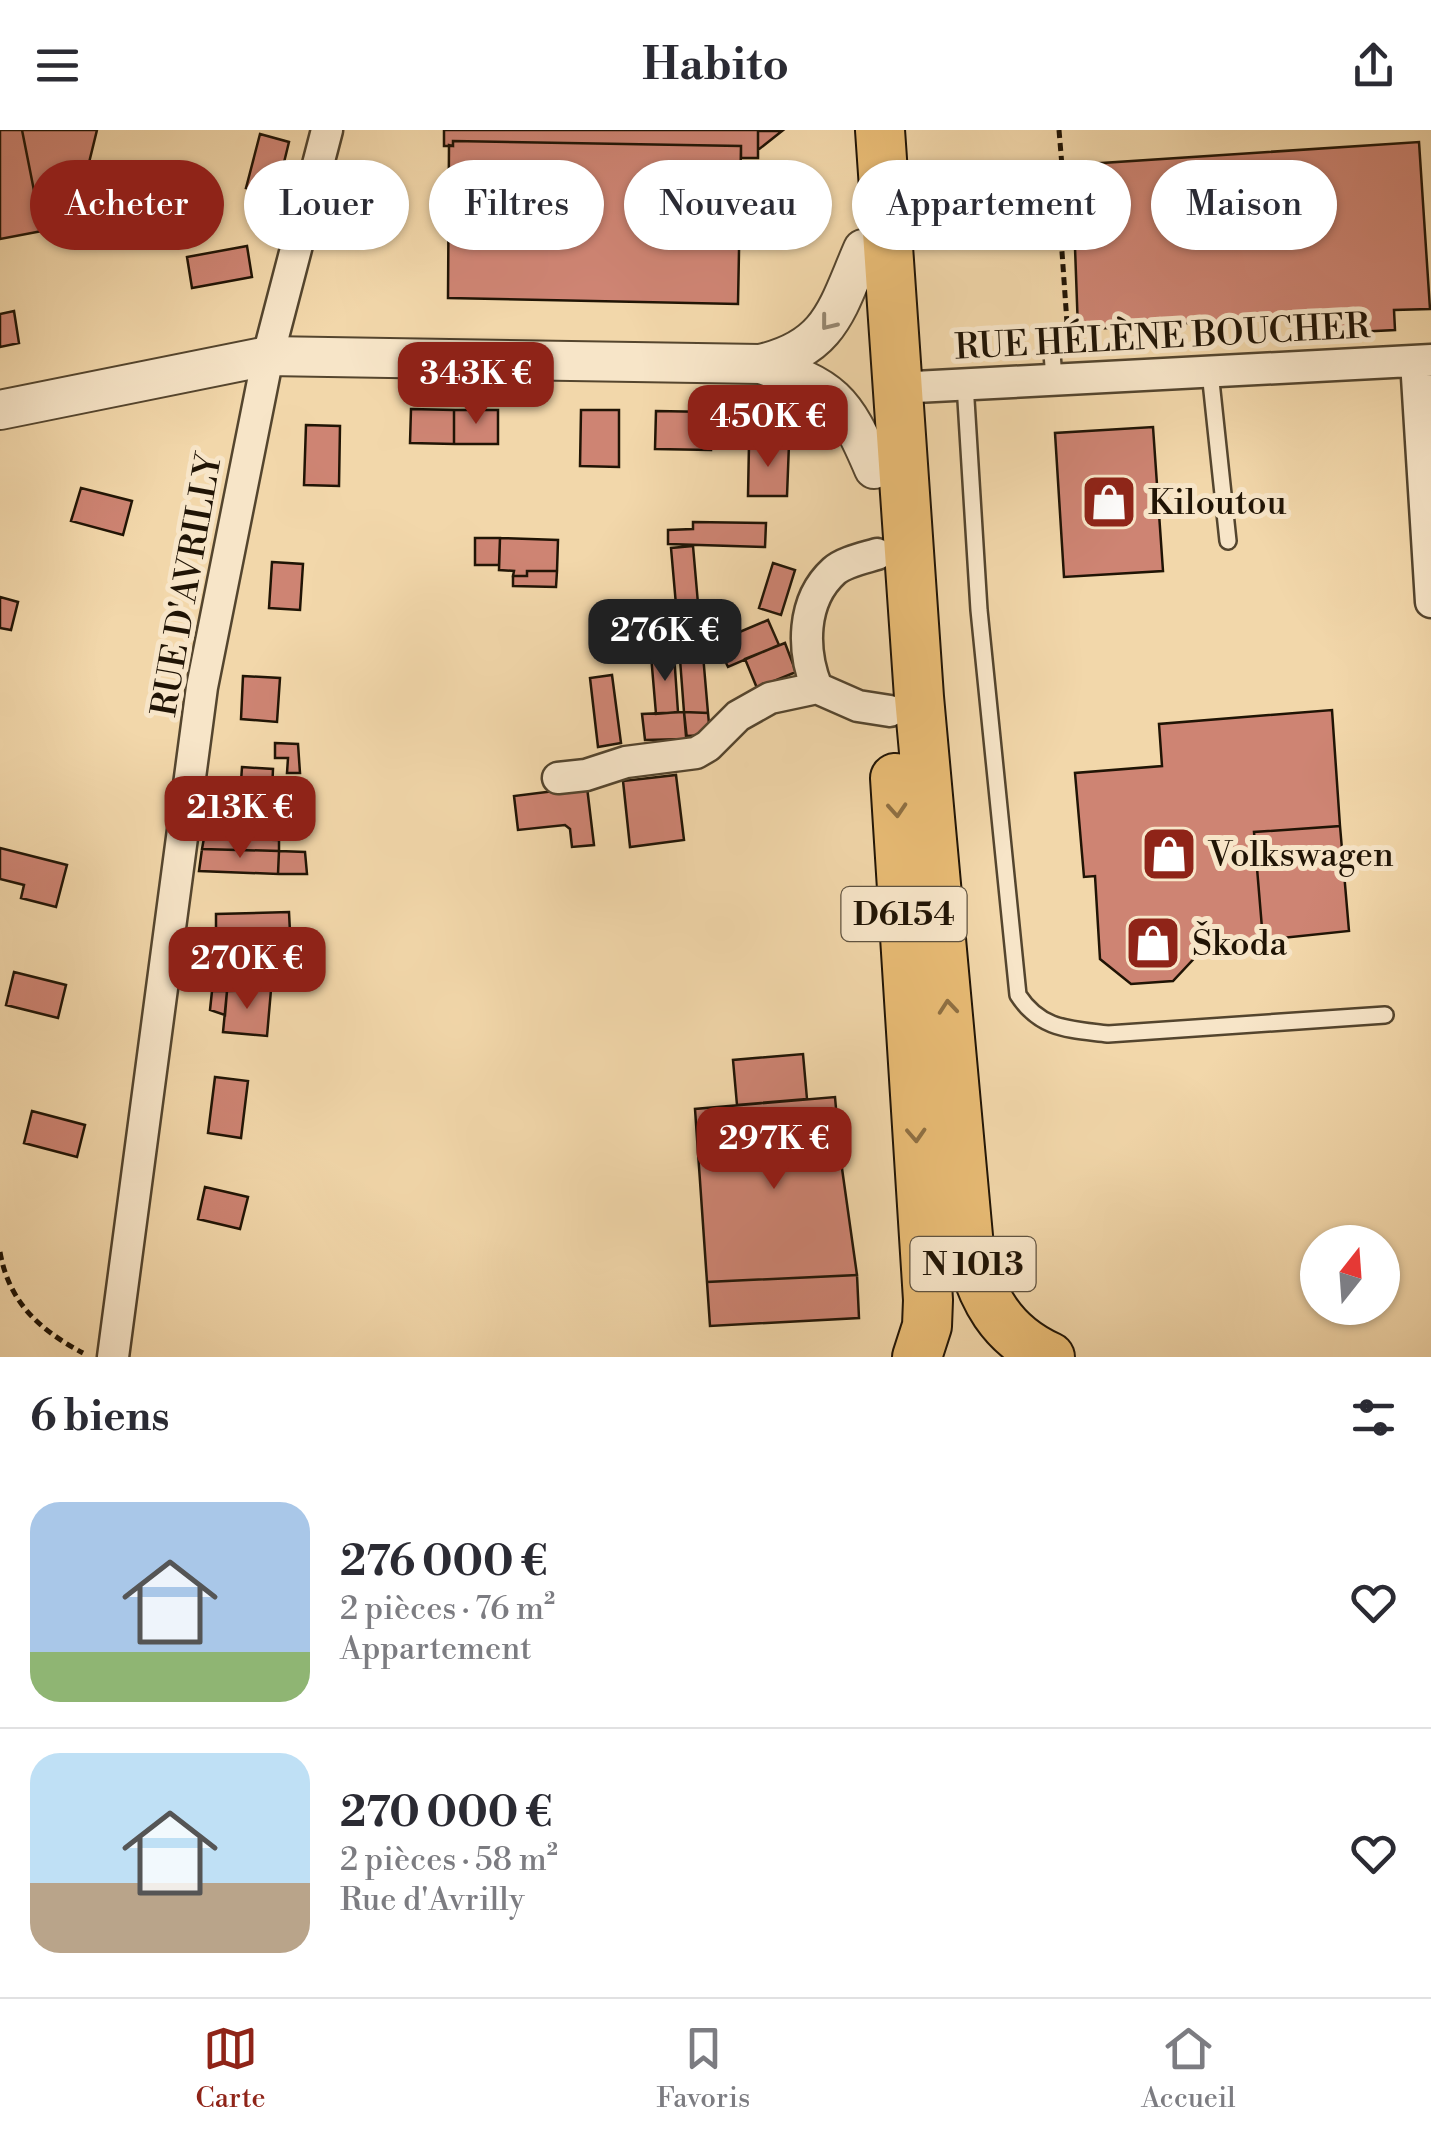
<!DOCTYPE html>
<html lang="fr">
<meta charset="utf-8">
<style>
:root{--surface:#fff;--page:#f2f2f3;--text:#2b2b33;--muted:#7c7c81;--line:#e1e1e2;--accent:#8f2418}
body{margin:0;font-family:"Libre Bodoni",serif;background:var(--page);color:var(--text);height:100vh;display:flex;flex-direction:column;font-size:38px;white-space:nowrap}
*{box-sizing:border-box;margin:0}
p{font-size:32px;color:var(--muted)}
.icon{flex:none;width:55px;height:55px;fill:none;stroke:currentColor;stroke-width:2;stroke-linecap:round;stroke-linejoin:round}
.map{position:relative;height:1227px;overflow:hidden}
.side{display:flex;flex-direction:column;background:var(--surface);flex:1}
.side>*{flex:none}
.guide{position:absolute;left:30px;top:30px;width:1372px;height:90px;display:flex;gap:20px}
.needle{width:65px;rotate:17deg}
.tools{position:absolute;left:1300px;top:1095px;display:grid;gap:20px}
.tools a{display:grid;place-items:center;width:100px;height:100px;border-radius:50%;background:var(--surface);box-shadow:0 2px 8px #0004;font-size:50px}
.price{position:absolute;translate:-50% -85px;padding:0 22px;border-radius:20px;background:var(--accent);color:#fff;font-size:32px;line-height:65px;filter:drop-shadow(0 2px 5px #0008)}
.price::after{content:'';position:absolute;left:50%;top:60px;width:30px;height:22px;margin-left:-15px;background:inherit;clip-path:polygon(0 0,100% 0,50% 100%)}
.price.active{background:#222;color:#fff}
ul{padding:0;list-style:none}
li{display:flex;align-items:center;gap:30px;height:250px;padding:0 30px}
li+li{border-top:2px solid var(--line)}
li span{display:grid;place-items:center;flex:none;width:280px;height:200px;border-radius:30px;color:#555}
li>.icon{margin-inline-start:auto}
span .icon{width:120px;height:120px;fill:#fffc;stroke-width:1}
li b{font-size:42px}
h2{display:flex;justify-content:space-between;align-items:center;height:120px;padding:0 30px;font-size:42px}
.tag{padding:0 35px;border-radius:45px;background:var(--surface);box-shadow:0 2px 8px #0004;font-size:35px;line-height:90px}
.tag.active{background:var(--accent);color:#fff}
header{display:flex;justify-content:space-between;align-items:center;height:130px;padding:0 30px;background:var(--surface);font-size:45px;font-weight:700}
.tab-bar{display:flex;justify-content:space-around;align-items:center;height:140px;border-top:2px solid var(--line);background:var(--surface);font-size:28px;color:var(--muted)}
.tab-bar a{display:grid;justify-items:center;gap:5px}
.tab-bar .active{color:var(--accent)}
.map>svg:first-child{display:block}
.building{fill:#ce8473;stroke:#201405;stroke-width:2.5}
.lines{fill:none;stroke-linecap:round;stroke-linejoin:round}
.service-casing{stroke:#54452e;stroke-width:20}
.minor-casing{stroke:#54452e;stroke-width:35}
.tertiary-casing{stroke:#54452e;stroke-width:42}
.primary-casing{stroke:#201405;stroke-width:52}
.path{stroke:#201405;stroke-width:5;stroke-dasharray:8 5;stroke-linecap:butt}
.service{stroke:#f7e5c8;stroke-width:15}
.minor{stroke:#f7e5c8;stroke-width:30}
.tertiary{stroke:#f7e5c8;stroke-width:38}
.primary{stroke:#e9bc75;stroke-width:48}
.oneway{stroke:#968770}
.oneway2{stroke:#8f7043}
.labels{text-anchor:middle;stroke-width:10;stroke-linejoin:round;paint-order:stroke}
.shield{fill:#f7e5c8;stroke:#605340;stroke-width:2.5}
.shield-label{font-size:32px;font-weight:bold;fill:#201405}
.street-label{font-size:35px;fill:#201405;stroke:#f7e5c8}
.poi-label{font-size:35px;fill:#201405;stroke:#f7e5c8;text-anchor:start}
</style>
<header><svg class="icon" aria-label="menu" viewBox="0 0 24 24"><path d="M4 6h16M4 12h16M4 18h16"/></svg>Habito<svg class="icon" aria-label="share" viewBox="0 0 24 24"><path d="M12 15V3M7 8l5-5 5 5M5 13v7h14v-7"/></svg></header>
<div class="map">
<svg width="1431" height="1227" viewBox="0 0 1431 1227">
<rect width="100%" height="100%" fill="#f2d7aa"/>
<filter id="stains"><feTurbulence type="fractalNoise" baseFrequency=".002" numOctaves="4"/><feColorMatrix values="0 0 0 0 .2 0 0 0 0 .09 0 0 0 0 .02 0 0 0 .5 -.17"/></filter>
<radialGradient id="worn" r=".72"><stop offset=".6" stop-color="#630" stop-opacity="0"/><stop offset="1" stop-color="#630" stop-opacity=".3"/></radialGradient>
<path class="building" d="M0,0H22L42,101L0,109Z
M22,0H97L74,94L42,101Z
M444,0H783L758,1V28H741V16L453,11V16H444Z
M758,1H782L758,20Z
M260,4L289,12L276,65L246,58Z
M453,11L741,16L738,174L448,168L449,15L453,16Z
M1419,12L1430,179L1394,180L1395,200L1316,204L1314,185L1078,200L1072,35Z
M247,116L252,147L192,158L187,127Z
M14,181L19,213L0,217V184Z
M411,279L454,280V314L410,313Z
M454,280H498V314H454Z
M581,280H619V337L580,336Z
M656,281L711,282V320L655,319Z
M306,295L340,296L339,356L304,355Z
M1153,297L1163,441L1064,447L1055,303Z
M749,314H789L787,366H748Z
M81,358L132,371L123,405L71,391Z
M693,392L766,393L765,417L668,414V400L693,399Z
M475,408H500L499,435H475Z
M500,408L558,410L557,441H527V446H513L514,441L499,440Z
M693,416L701,508L679,509L671,418Z
M272,432L303,434L300,480L269,478Z
M773,433L795,440L781,485L759,478Z
M527,441H557L556,457L513,456V446H527Z
M0,467L18,472L11,500L0,498Z
M768,490L779,515L728,537L716,512Z
M702,513L708,583L684,582L679,516Z
M785,513L796,542L757,558L745,529Z
M674,524L678,582L656,584L651,525Z
M612,545L621,613L598,617L590,548Z
M243,546L280,548L277,592L241,589Z
M1332,580L1340,696L1254,702L1263,810L1200,813L1201,821L1173,851L1131,854L1100,829L1095,746L1084,747L1075,643L1162,636L1159,594Z
M684,582L687,609L645,610L642,584Z
M684,582L708,583L710,605L686,606Z
M275,613L298,614L300,643H287L288,628H275Z
M242,637L273,639L271,684L239,681Z
M676,645L684,710L630,717L623,651Z
M587,657L594,715L572,717L570,699L565,695L518,700L514,666Z
M1340,696L1349,801L1263,810L1254,702Z
M204,708L279,710V721L202,719Z
M0,718L67,735L56,777L21,768L24,755L0,749Z
M202,719L279,721L278,744L199,741Z
M279,721L305,722L307,744H278Z
M289,782L290,802H274V836H236L235,799H216V784Z
M14,842L66,855L58,888L6,875Z
M271,860L267,906L223,902L227,861Z
M212,861H227L225,885L210,880Z
M803,924L807,969L737,975L733,930Z
M215,947L248,951L241,1008L208,1003Z
M835,967L837,990L832,994H842L843,1007L833,1010H838L857,1145L707,1152L695,979Z
M32,981L85,995L77,1027L24,1013Z
M205,1057L248,1067L240,1099L198,1089Z
M857,1145L859,1188L710,1196L707,1152Z"/>
<g class="lines">
<g class="service-casing">
<path id="service" d="M1052,223L1054,249
M1210,242L1228,411
M965,254L979,480L1018,865C1041,900 1069,899 1108,904L1385,885"/>
</g>
<g class="minor-casing">
<path id="minor" d="M1416,231L1431,472
M896,258L1431,230
M817,558C802,521 801,471 834,441C844,432 864,428 877,424
M558,648L586,645L626,632L696,623L708,616L738,586L770,568L817,558L858,576L890,581
M113,1227L202,557L268,226L327,0"/>
</g>
<g class="tertiary-casing">
<path id="tertiary" d="M760,234C833,257 844,269 874,339
M0,280L268,226L760,234C831,218 837,178 863,119"/>
</g>
<g class="primary-casing">
<path id="primary" d="M880,0L919,567L969,1117C981,1167 1001,1205 1050,1227
M895,648L928,1170L927,1196L917,1227"/>
</g>
<path class="path" d="M1059,0L1062,36
M1068,207L1056,37L1072,35
M0,1122C9,1173 40,1200 83,1223"/>
<use href="#service" class="service"/>
<use href="#minor" class="minor"/>
<use href="#tertiary" class="tertiary"/>
<use href="#primary" class="primary"/>
</g>
<defs><path id="oneway-chevron" d="M-2-3.5L2.5 0L-2 3.5" fill="none" stroke-width="1.6" stroke-linecap="round" stroke-linejoin="round" transform="scale(2.5)"/></defs>
<use class="oneway" href="#oneway-chevron" transform="translate(828 193) rotate(128)"/>
<g class="oneway2">
<use href="#oneway-chevron" transform="translate(897 680) rotate(86)"/>
<use href="#oneway-chevron" transform="translate(948 877) rotate(-95)"/>
<use href="#oneway-chevron" transform="translate(916 1005) rotate(87)"/>
</g>
<defs>
<g id="shop-square" transform="scale(2.875)"><rect x="-9" y="-9" width="18" height="18" rx="4" fill="#8f2418" stroke="#f7e5c8"/><path d="M-5-2.5h2.3a2.7 3.5 0 0 1 5.4 0H5L5.5 6h-11ZM-1.5-2.5h3a1.5 2.3 0 0 0-3 0Z" fill="#fff"/></g>
</defs>
<g fill-rule="evenodd">
<use href="#shop-square" x="1109" y="372"/>
<use href="#shop-square" x="1169" y="724"/>
<use href="#shop-square" x="1153" y="813"/>
</g>
<g class="labels">
<g class="shield">
<rect x="841.5" y="757" width="125" height="54" rx="8"/>
<rect x="910.5" y="1107" width="125" height="54" rx="8"/>
</g>
<g class="shield-label">
<text x="904" y="795">D6154</text>
<text x="973" y="1145">N 1013</text>
</g>
<g class="street-label">
<text transform="translate(1162 206) rotate(-3)" y="12">RUE HÉLÈNE BOUCHER</text>
<text transform="translate(186 455) rotate(-80)" y="12">RUE D'AVRILLY</text>
</g>
<g class="poi-label">
<text x="1148" y="384">Kiloutou</text>
<text x="1208" y="736">Volkswagen</text>
<text x="1192" y="825">Škoda</text>
</g>
</g>
<rect width="100%" height="100%" filter="url(#stains)"/>
<rect width="100%" height="100%" fill="url(#worn)"/>
</svg>
<div class="tools">
<a><svg class="needle" viewBox="-14 -14 28 28"><path d="M0-13l5 13h-10z" fill="#e53935"/><path d="M0 13l5-13h-10z" fill="#7c7c81"/></svg></a>
</div>
<b class="price" style="left:476px;top:297px">343K €</b>
<b class="price" style="left:768px;top:340px">450K €</b>
<b class="price active" style="left:665px;top:554px">276K €</b>
<b class="price" style="left:240px;top:731px">213K €</b>
<b class="price" style="left:247px;top:882px">270K €</b>
<b class="price" style="left:774px;top:1062px">297K €</b>
<div class="guide">
<a class="tag active">Acheter</a>
<a class="tag">Louer</a>
<a class="tag">Filtres</a>
<a class="tag">Nouveau</a>
<a class="tag">Appartement</a>
<a class="tag">Maison</a>
</div>
</div>
<section class="side">
<h2>6 biens<svg class="icon" aria-label="filters" viewBox="0 0 24 24"><path d="M4 7h16M4 17h16"/><circle cx="9" cy="7" r="2"/><circle cx="15" cy="17" r="2"/></svg></h2>
<ul>
<li><span style="background:linear-gradient(#a9c7e8 75%,#8fb573 0)"><svg class="icon" aria-label="home" viewBox="0 0 24 24"><path d="M3 11l9-7 9 7M6 9v11h12V9"/></svg></span><div><b>276 000 €</b><p>2 pièces · 76 m²</p><p>Appartement</p></div><svg class="icon" aria-label="heart" viewBox="0 0 24 24"><path d="M12 20l-8-8c-3-5 5-10 8-4 3-6 11-1 8 4z"/></svg></li>
<li><span style="background:linear-gradient(#bfe0f5 65%,#b9a48a 0)"><svg class="icon" aria-label="home" viewBox="0 0 24 24"><path d="M3 11l9-7 9 7M6 9v11h12V9"/></svg></span><div><b>270 000 €</b><p>2 pièces · 58 m²</p><p>Rue d'Avrilly</p></div><svg class="icon" aria-label="heart" viewBox="0 0 24 24"><path d="M12 20l-8-8c-3-5 5-10 8-4 3-6 11-1 8 4z"/></svg></li>
</ul>
</section>
<nav class="tab-bar">
<a class="active"><svg class="icon" aria-label="map" viewBox="0 0 24 24"><path d="M3 6l6-2 6 2 6-2v14l-6 2-6-2-6 2zM9 4v14M15 6v14"/></svg>Carte</a>
<a><svg class="icon" aria-label="saved" viewBox="0 0 24 24"><path d="M7 4h10v16l-5-4-5 4z"/></svg>Favoris</a>
<a><svg class="icon" aria-label="home" viewBox="0 0 24 24"><path d="M3 11l9-7 9 7M6 9v11h12V9"/></svg>Accueil</a>
</nav>
